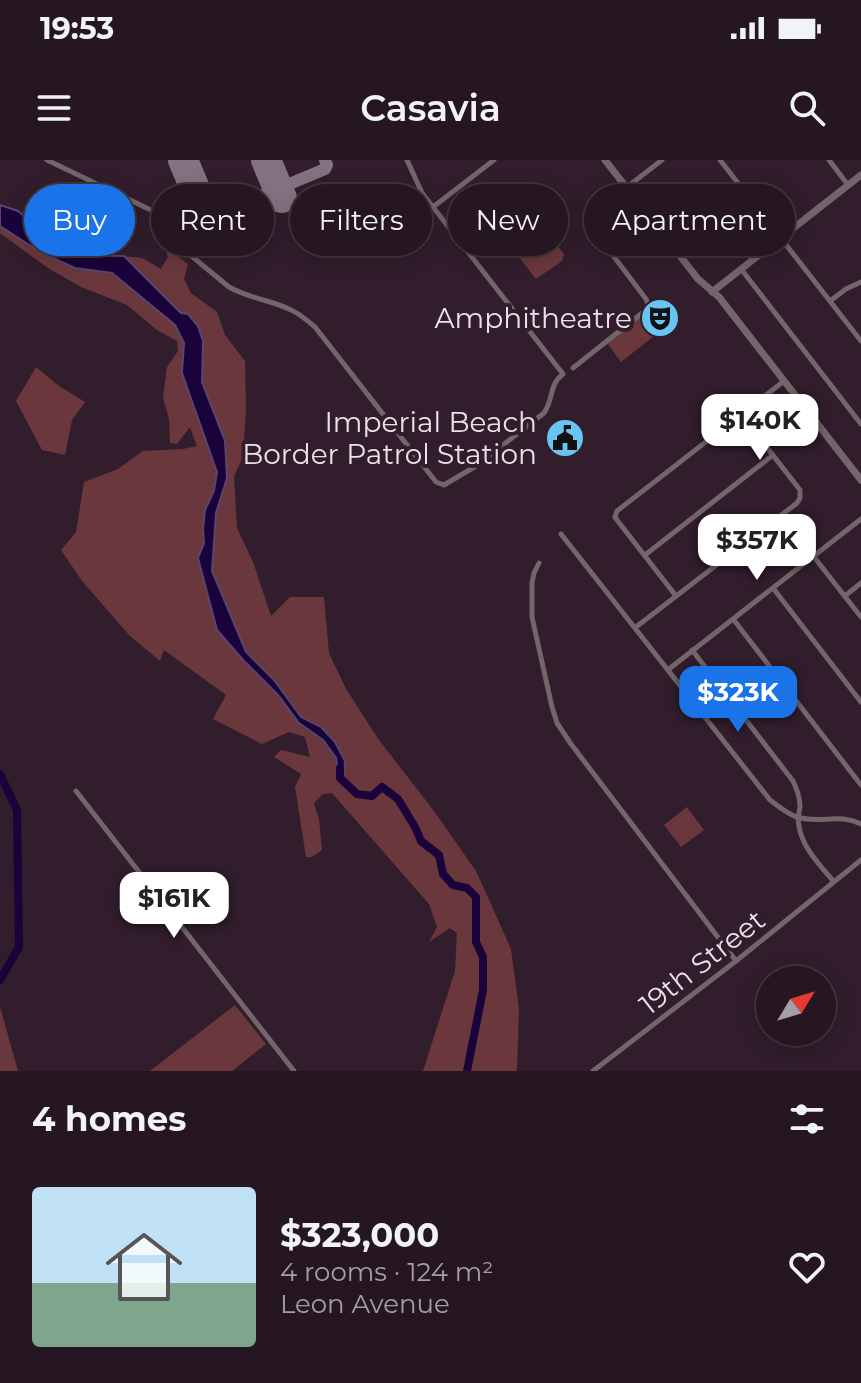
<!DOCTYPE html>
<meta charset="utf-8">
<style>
:root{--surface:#251621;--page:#31232e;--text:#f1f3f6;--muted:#a39fa5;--line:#42353f;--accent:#1a73e8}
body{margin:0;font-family:Montserrat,sans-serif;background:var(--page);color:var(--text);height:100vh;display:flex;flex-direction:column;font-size:30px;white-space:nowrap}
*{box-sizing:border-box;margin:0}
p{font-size:26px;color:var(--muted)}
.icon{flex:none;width:44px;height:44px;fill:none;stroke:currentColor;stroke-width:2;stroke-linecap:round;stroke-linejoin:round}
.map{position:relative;height:911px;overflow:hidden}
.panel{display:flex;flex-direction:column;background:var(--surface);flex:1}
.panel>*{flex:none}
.hud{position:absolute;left:24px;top:24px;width:814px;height:72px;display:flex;gap:16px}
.needle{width:52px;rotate:52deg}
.tools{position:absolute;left:756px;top:806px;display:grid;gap:16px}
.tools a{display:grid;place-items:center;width:80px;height:80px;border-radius:50%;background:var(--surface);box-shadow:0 4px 20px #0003,0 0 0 2px var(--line);font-size:40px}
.price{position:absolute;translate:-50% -68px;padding:0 18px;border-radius:16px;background:#fff;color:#222;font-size:26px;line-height:52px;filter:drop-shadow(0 2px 4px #0008)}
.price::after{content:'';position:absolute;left:50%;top:48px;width:24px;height:18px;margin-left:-12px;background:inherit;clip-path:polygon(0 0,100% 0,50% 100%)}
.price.active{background:var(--accent);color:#fff}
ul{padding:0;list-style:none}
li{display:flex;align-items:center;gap:24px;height:200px;padding:0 32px}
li+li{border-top:2px solid var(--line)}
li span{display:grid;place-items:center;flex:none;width:224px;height:160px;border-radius:8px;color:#555}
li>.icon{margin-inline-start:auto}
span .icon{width:96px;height:96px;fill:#fffc;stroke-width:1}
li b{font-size:34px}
h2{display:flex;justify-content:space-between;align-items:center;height:96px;padding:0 32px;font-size:34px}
.tag{padding:0 28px;border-radius:36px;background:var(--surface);box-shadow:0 4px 20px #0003,0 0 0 2px var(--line);font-size:28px;line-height:72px}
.tag.active{background:var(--accent);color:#fff}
.status{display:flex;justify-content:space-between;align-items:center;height:56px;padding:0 40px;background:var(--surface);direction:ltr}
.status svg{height:22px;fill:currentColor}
header{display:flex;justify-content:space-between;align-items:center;height:104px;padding:0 32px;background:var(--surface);font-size:36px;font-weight:600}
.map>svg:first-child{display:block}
.green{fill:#6a383c}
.water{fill:#19033a;stroke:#59456f;stroke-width:2}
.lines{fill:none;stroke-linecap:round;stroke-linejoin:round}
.river{stroke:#19033a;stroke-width:8}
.taxiway{stroke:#847280;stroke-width:12}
.runway{stroke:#847280;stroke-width:30}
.minor{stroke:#73666a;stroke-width:5}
.tertiary{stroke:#73666a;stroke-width:7}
.labels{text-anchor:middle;stroke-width:8;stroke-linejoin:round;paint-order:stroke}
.poi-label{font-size:28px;fill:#ede0ea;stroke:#311d2c;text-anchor:end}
.street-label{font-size:28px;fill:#ede0ea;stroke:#311d2c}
</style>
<div class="status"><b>19:53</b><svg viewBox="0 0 49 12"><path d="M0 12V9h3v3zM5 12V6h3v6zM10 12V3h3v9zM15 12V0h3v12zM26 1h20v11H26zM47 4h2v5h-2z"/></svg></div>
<header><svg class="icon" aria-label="menu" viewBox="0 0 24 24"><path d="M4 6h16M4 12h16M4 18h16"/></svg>Casavia<svg class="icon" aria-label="search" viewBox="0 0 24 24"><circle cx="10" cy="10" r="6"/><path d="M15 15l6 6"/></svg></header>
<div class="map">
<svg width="861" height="911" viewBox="0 0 861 911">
<rect width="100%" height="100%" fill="#311d2c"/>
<path class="green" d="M537,61L564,94L562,101L536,119L507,82L532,62Z
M0,66L42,93L75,108L111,113L175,165L184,183L182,213L217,312L214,331L205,350L203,369L204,383L198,398L217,470L244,501L278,535L299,563L323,580L337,598L339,619L344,612L321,567L301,557L274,520L246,492L212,411L216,353L227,318L225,281L202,222L203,181L188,154L181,153L124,96L142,98L161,109L168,97L165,87L188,104L184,119L191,133L217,152L225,175L245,201L246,250L243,297L234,316L237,368L253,402L271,456L290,437H324L329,493L346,529L379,580L434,651L476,711L511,789L519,849L517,911H423L455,811L457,773L450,768L429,782L437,767L429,744L332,633L323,634L314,643L319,659L322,690L312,697H306L295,627L301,614L274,597L281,590L310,597L305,577L289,572L262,584L213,559L226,535L164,490L160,501L130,476L82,421L61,390L76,372L84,322L118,309L143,291L183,289L197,286L190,267L177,284L170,283L169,259L163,238L167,207L178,191L177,181L157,170L127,145L81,127L48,108L0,73Z
M649,151L663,169L621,202L607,183Z
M36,207L59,226L85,242L72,260L65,295L42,290L16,241Z
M687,647L704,670L681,687L664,665Z
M235,845L266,884L232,911H150Z
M0,847L18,911H0Z"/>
<path class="water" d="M0,45L18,51L71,95L124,96L181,153L188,154L198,166L203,181L202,222L225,281L227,318L216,353L212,411L246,492L274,520L301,557L321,567L335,582L345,601L344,612L339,619L336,598L323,580L299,563L278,535L244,501L217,470L198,398L204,383L203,369L205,350L214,331L217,312L182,213L184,183L175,165L112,113L75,108L42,93L0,66Z"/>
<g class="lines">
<path class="river" d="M340,608V618L357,634L372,636L382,627L398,639L415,667L421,681L439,695L443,714L453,725L467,728L476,737V782L483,797V830L467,911
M0,614L17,650L19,787L0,820"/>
<path class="taxiway" d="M207,59L325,9L327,5L325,0"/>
<path class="runway" d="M183,0L211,67
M266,0L282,38"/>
<path class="minor" d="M47,0L155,52L172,80L229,127C248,138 270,140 289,149C299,153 307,160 315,167L436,322L444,325L476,306L544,253C554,239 548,226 563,214L422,33L407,0
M720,0L861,181
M829,0L848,25
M627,27L662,0
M433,47L494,0
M741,109L861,264
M830,141L846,129L861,122
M573,208L646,150L649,146L646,139L590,65L631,33
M561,374L770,640C778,646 787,654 797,657C820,664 838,653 861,664
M645,395L773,295
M814,397L861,457
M539,403L534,413L532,423V457L552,547L557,563L571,584L736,801
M773,428L861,542
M676,436L617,360L615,357L617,351L784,221
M845,436L861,423
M733,459L861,625
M636,467L797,343L800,338V330L741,254
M692,490L793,621C797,630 800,637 800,647C799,654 797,659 799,666C802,688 821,706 834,722
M669,509L861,359
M76,631L294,911
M593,911L736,801L861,700"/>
<path class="tertiary" d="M605,0L698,119L719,137L861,320
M712,132L861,15"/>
</g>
<defs>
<g id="theatre-disc" transform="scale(2)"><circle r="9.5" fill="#68c4f0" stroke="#311d2c"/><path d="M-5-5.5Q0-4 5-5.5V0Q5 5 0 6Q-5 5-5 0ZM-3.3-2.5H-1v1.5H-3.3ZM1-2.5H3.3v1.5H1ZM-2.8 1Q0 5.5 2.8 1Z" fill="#111"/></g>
<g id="civic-disc" transform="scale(2)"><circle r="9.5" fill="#68c4f0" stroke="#311d2c"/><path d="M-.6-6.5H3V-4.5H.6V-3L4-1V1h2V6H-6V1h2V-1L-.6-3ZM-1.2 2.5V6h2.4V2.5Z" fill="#111"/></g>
</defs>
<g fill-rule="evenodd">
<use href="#theatre-disc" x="660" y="158"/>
<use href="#civic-disc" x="565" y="278"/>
</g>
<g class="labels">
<g class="poi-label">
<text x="632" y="168">Amphitheatre</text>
<text x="537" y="272">Imperial Beach<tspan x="537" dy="32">Border Patrol Station</tspan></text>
</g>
<g class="street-label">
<text transform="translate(702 802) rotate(-38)" y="10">19th Street</text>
</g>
</g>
</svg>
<div class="tools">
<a><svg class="needle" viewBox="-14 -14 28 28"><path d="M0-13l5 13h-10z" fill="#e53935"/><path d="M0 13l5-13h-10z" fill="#a39fa5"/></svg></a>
</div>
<b class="price" style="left:760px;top:302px">$140K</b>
<b class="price" style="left:757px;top:422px">$357K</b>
<b class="price active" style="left:738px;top:574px">$323K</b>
<b class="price" style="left:174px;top:780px">$161K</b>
<div class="hud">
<a class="tag active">Buy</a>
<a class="tag">Rent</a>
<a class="tag">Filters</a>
<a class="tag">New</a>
<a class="tag">Apartment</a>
</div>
</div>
<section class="panel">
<h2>4 homes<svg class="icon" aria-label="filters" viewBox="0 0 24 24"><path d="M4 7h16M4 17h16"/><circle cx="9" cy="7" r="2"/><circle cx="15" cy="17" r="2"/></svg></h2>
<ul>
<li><span style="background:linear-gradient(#bfe0f5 60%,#7fa58c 0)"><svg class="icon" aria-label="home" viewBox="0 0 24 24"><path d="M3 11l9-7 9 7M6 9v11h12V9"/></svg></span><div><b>$323,000</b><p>4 rooms · 124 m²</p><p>Leon Avenue</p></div><svg class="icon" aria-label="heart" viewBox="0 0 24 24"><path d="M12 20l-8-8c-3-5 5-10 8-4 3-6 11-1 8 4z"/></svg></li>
</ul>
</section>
